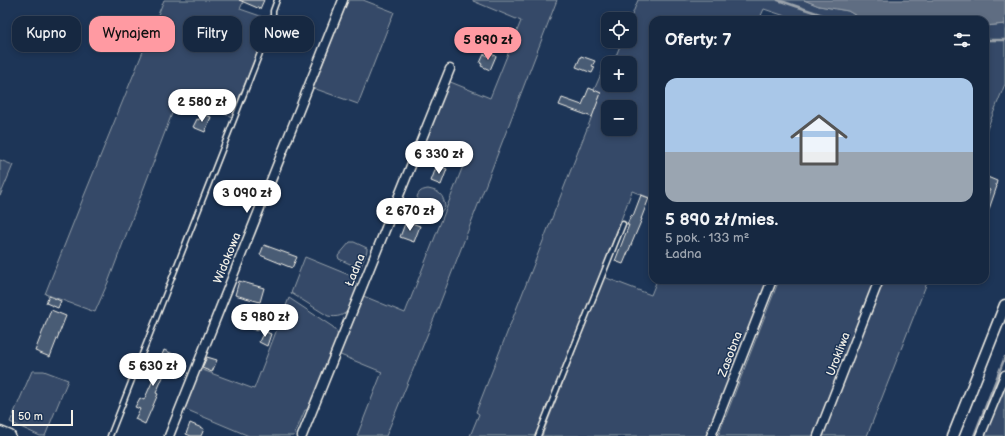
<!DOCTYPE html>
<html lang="pl">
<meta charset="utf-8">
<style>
:root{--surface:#162841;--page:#1f3048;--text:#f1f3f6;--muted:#9ea6b1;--line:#35445a;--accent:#ff9aa2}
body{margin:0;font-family:"Balsamiq Sans",sans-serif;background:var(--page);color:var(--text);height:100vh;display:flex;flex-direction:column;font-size:15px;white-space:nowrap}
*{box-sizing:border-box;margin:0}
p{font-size:13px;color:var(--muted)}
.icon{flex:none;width:22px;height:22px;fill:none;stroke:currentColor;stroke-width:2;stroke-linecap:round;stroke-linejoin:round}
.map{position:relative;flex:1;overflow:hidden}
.details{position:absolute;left:649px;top:16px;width:340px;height:268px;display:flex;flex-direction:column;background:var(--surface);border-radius:12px;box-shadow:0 2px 6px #0003,0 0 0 1px var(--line)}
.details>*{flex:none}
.banner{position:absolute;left:12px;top:16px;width:380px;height:36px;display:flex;gap:8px}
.buttons{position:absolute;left:601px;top:12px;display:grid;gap:8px}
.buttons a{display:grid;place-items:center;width:36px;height:36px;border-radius:8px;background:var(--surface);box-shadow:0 2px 6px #0003,0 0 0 1px var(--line);font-size:20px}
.scale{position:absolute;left:12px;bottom:10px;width:61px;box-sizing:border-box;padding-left:4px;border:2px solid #f4f1e8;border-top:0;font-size:11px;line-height:14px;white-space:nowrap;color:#f4f1e8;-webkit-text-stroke:3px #1d3557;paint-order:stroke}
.price{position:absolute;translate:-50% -34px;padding:0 9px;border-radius:14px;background:#fff;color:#222;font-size:13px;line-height:26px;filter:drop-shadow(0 1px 2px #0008)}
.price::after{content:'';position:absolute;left:50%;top:24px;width:12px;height:9px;margin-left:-6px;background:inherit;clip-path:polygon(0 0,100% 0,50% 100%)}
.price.selected{background:var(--accent);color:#111}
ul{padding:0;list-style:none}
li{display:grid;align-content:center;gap:8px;height:212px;padding:0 16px}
li span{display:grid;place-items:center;height:124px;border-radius:12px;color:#555}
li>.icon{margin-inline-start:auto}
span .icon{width:72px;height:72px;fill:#fffc;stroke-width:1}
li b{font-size:17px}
h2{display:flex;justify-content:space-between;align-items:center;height:48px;padding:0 16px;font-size:17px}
.chip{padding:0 14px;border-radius:12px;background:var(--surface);box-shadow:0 2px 6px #0003,0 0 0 1px var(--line);font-size:14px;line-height:36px}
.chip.selected{background:var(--accent);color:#111}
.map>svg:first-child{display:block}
.green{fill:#354a67;stroke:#949ea8;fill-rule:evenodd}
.water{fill:#5e6d82;stroke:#9aa2ab}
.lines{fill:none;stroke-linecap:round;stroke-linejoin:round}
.stream{stroke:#9aa2ab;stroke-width:2.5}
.building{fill:#485b74;stroke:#f4f1e8}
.service-casing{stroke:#f4f1e8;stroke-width:7}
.minor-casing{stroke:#f4f1e8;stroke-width:11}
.tertiary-casing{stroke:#f4f1e8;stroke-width:13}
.service{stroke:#1d3557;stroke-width:4}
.minor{stroke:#1d3557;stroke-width:8}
.tertiary{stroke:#1d3557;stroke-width:10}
.labels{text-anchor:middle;stroke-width:3;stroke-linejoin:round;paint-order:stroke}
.street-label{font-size:12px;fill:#f4f1e8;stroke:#1d3557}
</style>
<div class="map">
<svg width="1005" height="436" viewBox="0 0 1005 436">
<rect width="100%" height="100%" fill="#1d3557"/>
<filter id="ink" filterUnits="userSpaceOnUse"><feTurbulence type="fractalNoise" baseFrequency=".025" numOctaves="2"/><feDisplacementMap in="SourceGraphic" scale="8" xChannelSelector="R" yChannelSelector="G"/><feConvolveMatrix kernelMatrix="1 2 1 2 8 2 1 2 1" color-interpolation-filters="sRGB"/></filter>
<g filter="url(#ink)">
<path class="green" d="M164,0H244L240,9L269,19V23L232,117L179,95L109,280L95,312L45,294L84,196Z
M348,0H363L394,12L358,104L313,88Z
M473,0H557L437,311L386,436H357L382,372L338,354L361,295L405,313L463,166L421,149L448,81L490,98L521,21L473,1Z
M638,0H804L819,6L848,11L860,18L866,20H797L764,9L759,20H653V199L632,191L605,262L535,436H470L479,414L476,412L601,93L594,90L605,65L608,66V85H630V63H613L622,41H630V20ZM608,107H630V129H608Z
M1005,24V84L985,134V26Z
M0,160L13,165L0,196Z
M428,189C439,191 444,195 445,207L439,214L436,213L432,209L419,200L417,197C419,191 422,190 428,189Z
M350,242H354L367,248V251L361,266L359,268L339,259L338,256Z
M305,257L354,277L356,284L359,289C353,304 348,320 328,316L291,293Z
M604,277L651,295L657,280H768L707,436H542Z
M779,280H877L815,436H718Z
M883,280H928L867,436H822Z
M289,298L333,327L337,332L338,339L308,410H305L294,436H249L185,409L200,369L254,389Z
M32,371H44L68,380L45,436H40L10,422Z
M1005,381V436H983Z"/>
<path class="water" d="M804,0H1005V24L985,26V20H866L860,18L848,11L819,6Z"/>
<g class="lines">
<path class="stream" d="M778,0L837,20
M985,40H1005
M974,436L1005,357"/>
</g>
<path class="building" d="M239,0H264L260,9Z
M502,37L509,40L505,50L498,47Z
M489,53L496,56L490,70L481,66L482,64L480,63L484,54L488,56Z
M581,56L595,61L592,66L595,67L592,73L576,67Z
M589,88L601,93L592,117L559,105L562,98L582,105Z
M201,113L211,117L205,132L193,127L197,119L199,120Z
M437,165L447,169L441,185L431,181Z
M985,176L997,181L996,185L997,186L986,218H985V202L990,190L985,188Z
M641,195L649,198L641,219H642L623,264L615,261L629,225H627L631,215L633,216Z
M406,221L420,226L414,242L400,237Z
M264,245L297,257L292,268L260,255Z
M239,281L264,288L260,302L235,295Z
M49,296L61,301L58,308L46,303Z
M51,310L66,316L50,357L35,351Z
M238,311L254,317L255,316L262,319L258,331L235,323L237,320L235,319Z
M264,331L271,334L267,346L259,342Z
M164,350L173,354L156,393L158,394L145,424L135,419L140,409L135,407L140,398L144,400L153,380L151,379L156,369L151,367L155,358L160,360Z
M207,357L217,360L212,372L202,368Z
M190,423L204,429L201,436H191L186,434Z"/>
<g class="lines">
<g class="service-casing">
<path id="service" d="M110,436L273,20V11L277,0
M538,436L623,224"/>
</g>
<g class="minor-casing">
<path id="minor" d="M169,436L343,0
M302,436L450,69
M711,436L772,280
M818,436L879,280
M980,436L1005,375"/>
</g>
<g class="tertiary-casing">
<path id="tertiary" d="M0,432L10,436
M953,436L1005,305"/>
</g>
<use href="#service" class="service"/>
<use href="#minor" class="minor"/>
<use href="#tertiary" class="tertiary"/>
</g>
</g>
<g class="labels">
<g class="street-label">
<text transform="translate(227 258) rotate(-68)" y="4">Widokowa</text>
<text transform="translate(355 270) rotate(-68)" y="4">Ładna</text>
<text transform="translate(730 354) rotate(-69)" y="4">Zasobna</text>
<text transform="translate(838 354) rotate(-69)" y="4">Urokliwa</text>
</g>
</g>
</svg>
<div class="buttons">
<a><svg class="icon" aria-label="locate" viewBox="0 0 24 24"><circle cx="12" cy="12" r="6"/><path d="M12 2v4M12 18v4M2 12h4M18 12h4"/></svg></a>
<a>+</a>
<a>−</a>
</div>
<div class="scale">50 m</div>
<b class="price selected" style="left:488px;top:61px">5 890 zł</b>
<b class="price" style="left:202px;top:123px">2 580 zł</b>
<b class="price" style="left:439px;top:175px">6 330 zł</b>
<b class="price" style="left:247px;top:214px">3 090 zł</b>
<b class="price" style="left:410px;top:232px">2 670 zł</b>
<b class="price" style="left:265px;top:338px">5 980 zł</b>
<b class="price" style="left:153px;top:387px">5 630 zł</b>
<div class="banner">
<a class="chip">Kupno</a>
<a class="chip selected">Wynajem</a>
<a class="chip">Filtry</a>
<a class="chip">Nowe</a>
</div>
<section class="details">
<h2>Oferty: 7<svg class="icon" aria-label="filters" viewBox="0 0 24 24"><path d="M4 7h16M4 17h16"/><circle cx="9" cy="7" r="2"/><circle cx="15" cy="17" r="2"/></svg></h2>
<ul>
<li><span style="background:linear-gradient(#a9c7e8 60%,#9aa5b1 0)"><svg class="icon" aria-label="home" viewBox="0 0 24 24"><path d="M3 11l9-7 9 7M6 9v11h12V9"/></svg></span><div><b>5 890 zł/mies.</b><p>5 pok. · 133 m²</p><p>Ładna</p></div></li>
</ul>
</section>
</div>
